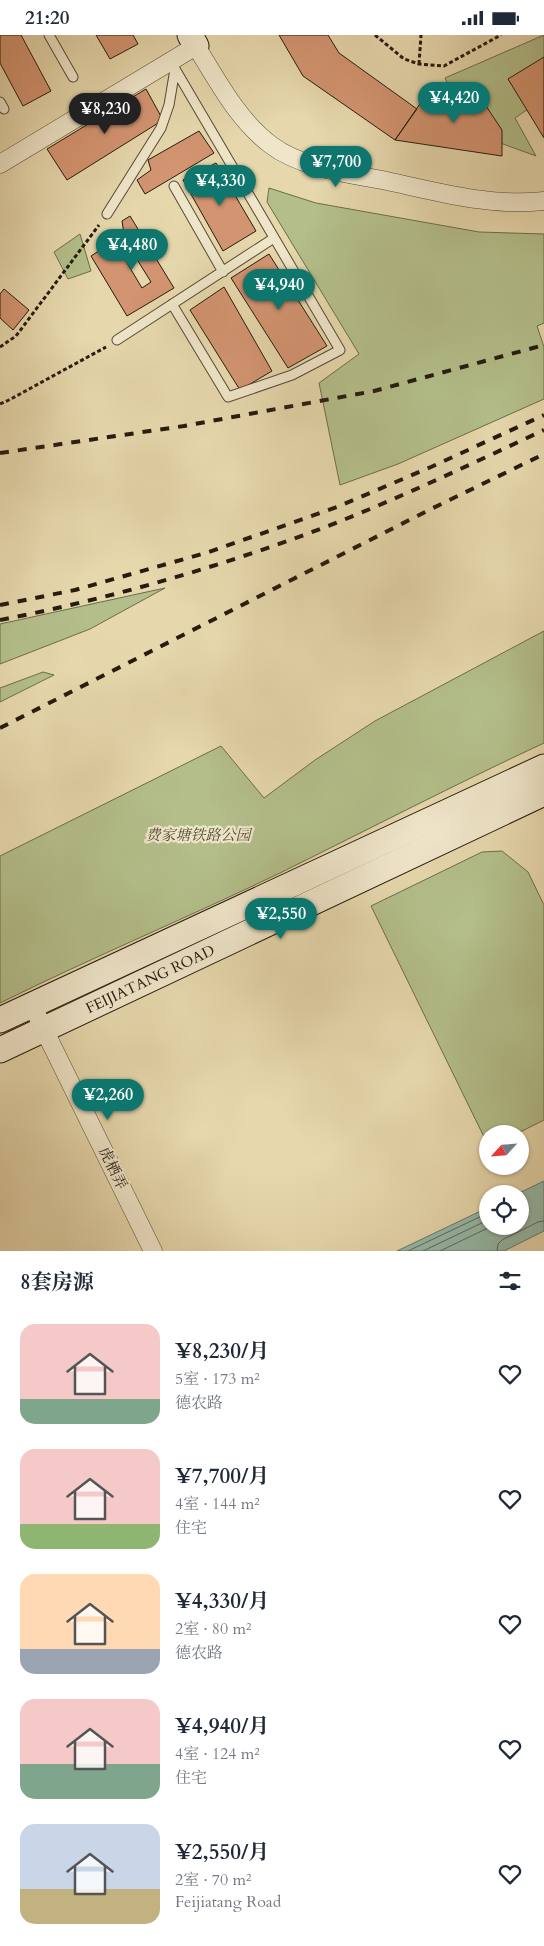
<!DOCTYPE html>
<html lang="zh">
<meta charset="utf-8">
<style>
:root{--surface:#fff;--page:#f2f2f3;--text:#1f2937;--muted:#747a83;--accent:#0f766e}
body{margin:0;font-family:Cardo,"Noto Serif SC",serif;background:var(--page);color:var(--text);height:100vh;display:flex;flex-direction:column;font-size:19px;white-space:nowrap}
*{box-sizing:border-box;margin:0}
p{font-size:16px;color:var(--muted)}
.icon{flex:none;width:28px;height:28px;fill:none;stroke:currentColor;stroke-width:2;stroke-linecap:round;stroke-linejoin:round}
.map{position:relative;height:1216px;overflow:hidden}
.side{display:flex;flex-direction:column;background:var(--surface);flex:1}
.side>*{flex:none}
.needle{width:32px;rotate:244deg}
.fabs{position:absolute;left:479px;top:1090px;display:grid;gap:10px}
.fabs a{display:grid;place-items:center;width:50px;height:50px;border-radius:50%;background:var(--surface);box-shadow:0 1px 4px #0004;font-size:25px}
.price{position:absolute;translate:-50% -42px;padding:0 11px;border-radius:18px;background:var(--accent);color:#fff;font-size:16px;line-height:32px;filter:drop-shadow(0 1px 2px #0008)}
.price::after{content:'';position:absolute;left:50%;top:30px;width:15px;height:11px;margin-left:-8px;background:inherit;clip-path:polygon(0 0,100% 0,50% 100%)}
.price.current{background:#222;color:#fff}
ul{padding:0;list-style:none}
li{display:flex;align-items:center;gap:15px;height:125px;padding:0 20px}
li span{display:grid;place-items:center;flex:none;width:140px;height:100px;border-radius:15px;color:#555}
li>.icon{margin-inline-start:auto}
span .icon{width:60px;height:60px;fill:#fffc;stroke-width:1}
li b{font-size:21px}
h2{display:flex;justify-content:space-between;align-items:center;height:60px;padding:0 20px;font-size:21px}
.status{display:flex;justify-content:space-between;align-items:center;height:35px;padding:0 25px;background:var(--surface);direction:ltr}
.status svg{height:14px;fill:currentColor}
.map>svg:first-child{display:block}
.green{fill:#b3be8a;stroke:#6c6c4c}
.water{fill:#96baa9;stroke:#697a6b}
.lines{fill:none;stroke-linecap:round;stroke-linejoin:round}
.shore{stroke:#5e6a5c;stroke-width:1}
.building{fill:#d39471;stroke:#261b0e}
.lane-casing{stroke:#564a36;stroke-width:11}
.street-casing{stroke:#564a36;stroke-width:19}
.secondary-casing{stroke:#261b0e;stroke-width:27}
.path{stroke:#261b0e;stroke-width:3;stroke-dasharray:4 2.5;stroke-linecap:butt}
.lane{stroke:#efe5c9;stroke-width:9}
.street{stroke:#efe5c9;stroke-width:18}
.secondary{stroke:#efe5c9;stroke-width:25}
.rail{stroke:#261b0e;stroke-width:4;stroke-dasharray:9 9;stroke-linecap:butt}
.labels{text-anchor:middle;stroke-width:4.5;stroke-linejoin:round;paint-order:stroke}
.park-label{font-size:15px;font-style:italic;fill:#504c33;stroke:#efe5c9}
.street-label{font-size:15px;fill:#261b0e;stroke:#efe5c9}
</style>
<div class="status"><b>21:20</b><svg viewBox="0 0 49 12"><path d="M0 12V9h3v3zM5 12V6h3v6zM10 12V3h3v9zM15 12V0h3v12zM26 1h20v11H26zM47 4h2v5h-2z"/></svg></div>
<div class="map">
<svg width="544" height="1216" viewBox="0 0 544 1216">
<rect width="100%" height="100%" fill="#e6d7ac"/>
<filter id="stains"><feTurbulence type="fractalNoise" baseFrequency=".004" numOctaves="4"/><feColorMatrix values="0 0 0 0 .2 0 0 0 0 .09 0 0 0 0 .02 0 0 0 .5 -.17"/></filter>
<radialGradient id="worn" r=".72"><stop offset=".6" stop-color="#630" stop-opacity="0"/><stop offset="1" stop-color="#630" stop-opacity=".3"/></radialGradient>
<path class="green" d="M544,0V63L515,83L536,121L470,97L445,43Z
M269,153L316,168L479,197L544,199V288L537,291L544,312V364L398,429L340,450L319,348L359,319L267,167Z
M80,199L91,236L68,244L54,217Z
M165,553L90,594L0,629V589Z
M544,596V708C456,749 369,794 282,837C189,882 93,922 0,968V821L221,711L264,763L315,725L375,686Z
M43,637L54,640L0,667V653Z
M502,816L528,837L544,870V1085L516,1099H488L487,1108L371,871L482,817Z"/>
<path class="water" d="M544,1146V1196L504,1216H397L487,1173L488,1191H520V1159H517Z"/>
<g class="lines">
<path class="shore" d="M408,1216L488,1178
M423,1216L488,1185
M440,1216L492,1191
M497,1216L498,1209L502,1205L538,1187L544,1186"/>
</g>
<path class="building" d="M0,0H21L51,56L23,71L0,28Z
M96,0H133L138,9L110,24Z
M279,0H328L339,18L417,74L395,105L303,41Z
M544,22V103L508,44Z
M146,54L163,85L67,145L47,114Z
M430,54L480,62L502,95V121L395,105Z
M199,96L214,118L145,159L137,145L151,135L148,125Z
M216,128L256,196L223,216L183,145Z
M130,181L174,253L127,281L91,221L114,206L142,253L151,247L125,205L122,186Z
M269,219L327,311L288,333L231,243Z
M224,252L272,336L240,355L190,275Z
M4,254L29,275L13,295L0,283V259Z"/>
<g class="lines">
<g class="lane-casing">
<path id="lane" d="M49,0L73,42
M171,27L340,315L292,340L228,362L172,269
M0,67L4,74
M174,151L223,237
M107,179L161,93L169,70L175,34
M117,305L274,203"/>
</g>
<g class="street-casing">
<path id="street" d="M0,129L196,11C218,47 238,85 271,110C301,133 351,139 387,146C438,157 491,172 544,166
M32,970L153,1216"/>
</g>
<g class="secondary-casing">
<g id="secondary">
<path d="M190,0L196,11"/>
<path d="M0,985L544,732"/>
<path id="s1" d="M0,1015L544,758"/>
</g>
</g>
<path class="path" d="M375,0L404,24L419,29L444,31L501,0
M419,29L421,0
M0,312L16,301L99,190
M0,369L9,365L106,312"/>
<use href="#lane" class="lane"/>
<use href="#street" class="street"/>
<use href="#secondary" class="secondary"/>
<path class="rail" d="M0,418L184,391L374,356L544,310
M0,570L75,555L209,517L337,472L431,432L544,380
M0,585C109,564 219,532 323,493C398,464 471,429 544,395
M0,693L431,474L544,419"/>
</g>
<g class="labels">
<g class="park-label">
<text x="198" y="805">费家塘铁路公园</text>
</g>
<g class="street-label">
<text dy="5" stroke="none"><textPath href="#s1" startOffset="166">FEIJIATANG ROAD</textPath></text>
<text transform="translate(113 1133) rotate(64)" y="5">虎栖弄</text>
</g>
</g>
<rect width="100%" height="100%" filter="url(#stains)"/>
<rect width="100%" height="100%" fill="url(#worn)"/>
</svg>
<div class="fabs">
<a><svg class="needle" viewBox="-14 -14 28 28"><path d="M0-13l5 13h-10z" fill="#e53935"/><path d="M0 13l5-13h-10z" fill="#747a83"/></svg></a>
<a><svg class="icon" aria-label="locate" viewBox="0 0 24 24"><circle cx="12" cy="12" r="6"/><path d="M12 2v4M12 18v4M2 12h4M18 12h4"/></svg></a>
</div>
<b class="price" style="left:454px;top:89px">¥4,420</b>
<b class="price current" style="left:105px;top:100px">¥8,230</b>
<b class="price" style="left:336px;top:153px">¥7,700</b>
<b class="price" style="left:220px;top:172px">¥4,330</b>
<b class="price" style="left:132px;top:236px">¥4,480</b>
<b class="price" style="left:279px;top:276px">¥4,940</b>
<b class="price" style="left:281px;top:905px">¥2,550</b>
<b class="price" style="left:108px;top:1086px">¥2,260</b>
</div>
<section class="side">
<h2>8套房源<svg class="icon" aria-label="filters" viewBox="0 0 24 24"><path d="M4 7h16M4 17h16"/><circle cx="9" cy="7" r="2"/><circle cx="15" cy="17" r="2"/></svg></h2>
<ul>
<li><span style="background:linear-gradient(#f6c9c9 75%,#7fa58c 0)"><svg class="icon" aria-label="home" viewBox="0 0 24 24"><path d="M3 11l9-7 9 7M6 9v11h12V9"/></svg></span><div><b>¥8,230/月</b><p>5室 · 173 m²</p><p>德农路</p></div><svg class="icon" aria-label="heart" viewBox="0 0 24 24"><path d="M12 20l-8-8c-3-5 5-10 8-4 3-6 11-1 8 4z"/></svg></li>
<li><span style="background:linear-gradient(#f6c9c9 75%,#8fb573 0)"><svg class="icon" aria-label="home" viewBox="0 0 24 24"><path d="M3 11l9-7 9 7M6 9v11h12V9"/></svg></span><div><b>¥7,700/月</b><p>4室 · 144 m²</p><p>住宅</p></div><svg class="icon" aria-label="heart" viewBox="0 0 24 24"><path d="M12 20l-8-8c-3-5 5-10 8-4 3-6 11-1 8 4z"/></svg></li>
<li><span style="background:linear-gradient(#ffd9b3 75%,#9aa5b1 0)"><svg class="icon" aria-label="home" viewBox="0 0 24 24"><path d="M3 11l9-7 9 7M6 9v11h12V9"/></svg></span><div><b>¥4,330/月</b><p>2室 · 80 m²</p><p>德农路</p></div><svg class="icon" aria-label="heart" viewBox="0 0 24 24"><path d="M12 20l-8-8c-3-5 5-10 8-4 3-6 11-1 8 4z"/></svg></li>
<li><span style="background:linear-gradient(#f6c9c9 65%,#7fa58c 0)"><svg class="icon" aria-label="home" viewBox="0 0 24 24"><path d="M3 11l9-7 9 7M6 9v11h12V9"/></svg></span><div><b>¥4,940/月</b><p>4室 · 124 m²</p><p>住宅</p></div><svg class="icon" aria-label="heart" viewBox="0 0 24 24"><path d="M12 20l-8-8c-3-5 5-10 8-4 3-6 11-1 8 4z"/></svg></li>
<li><span style="background:linear-gradient(#c9d6e8 65%,#c2b280 0)"><svg class="icon" aria-label="home" viewBox="0 0 24 24"><path d="M3 11l9-7 9 7M6 9v11h12V9"/></svg></span><div><b>¥2,550/月</b><p>2室 · 70 m²</p><p>Feijiatang Road</p></div><svg class="icon" aria-label="heart" viewBox="0 0 24 24"><path d="M12 20l-8-8c-3-5 5-10 8-4 3-6 11-1 8 4z"/></svg></li>
</ul>
</section>
